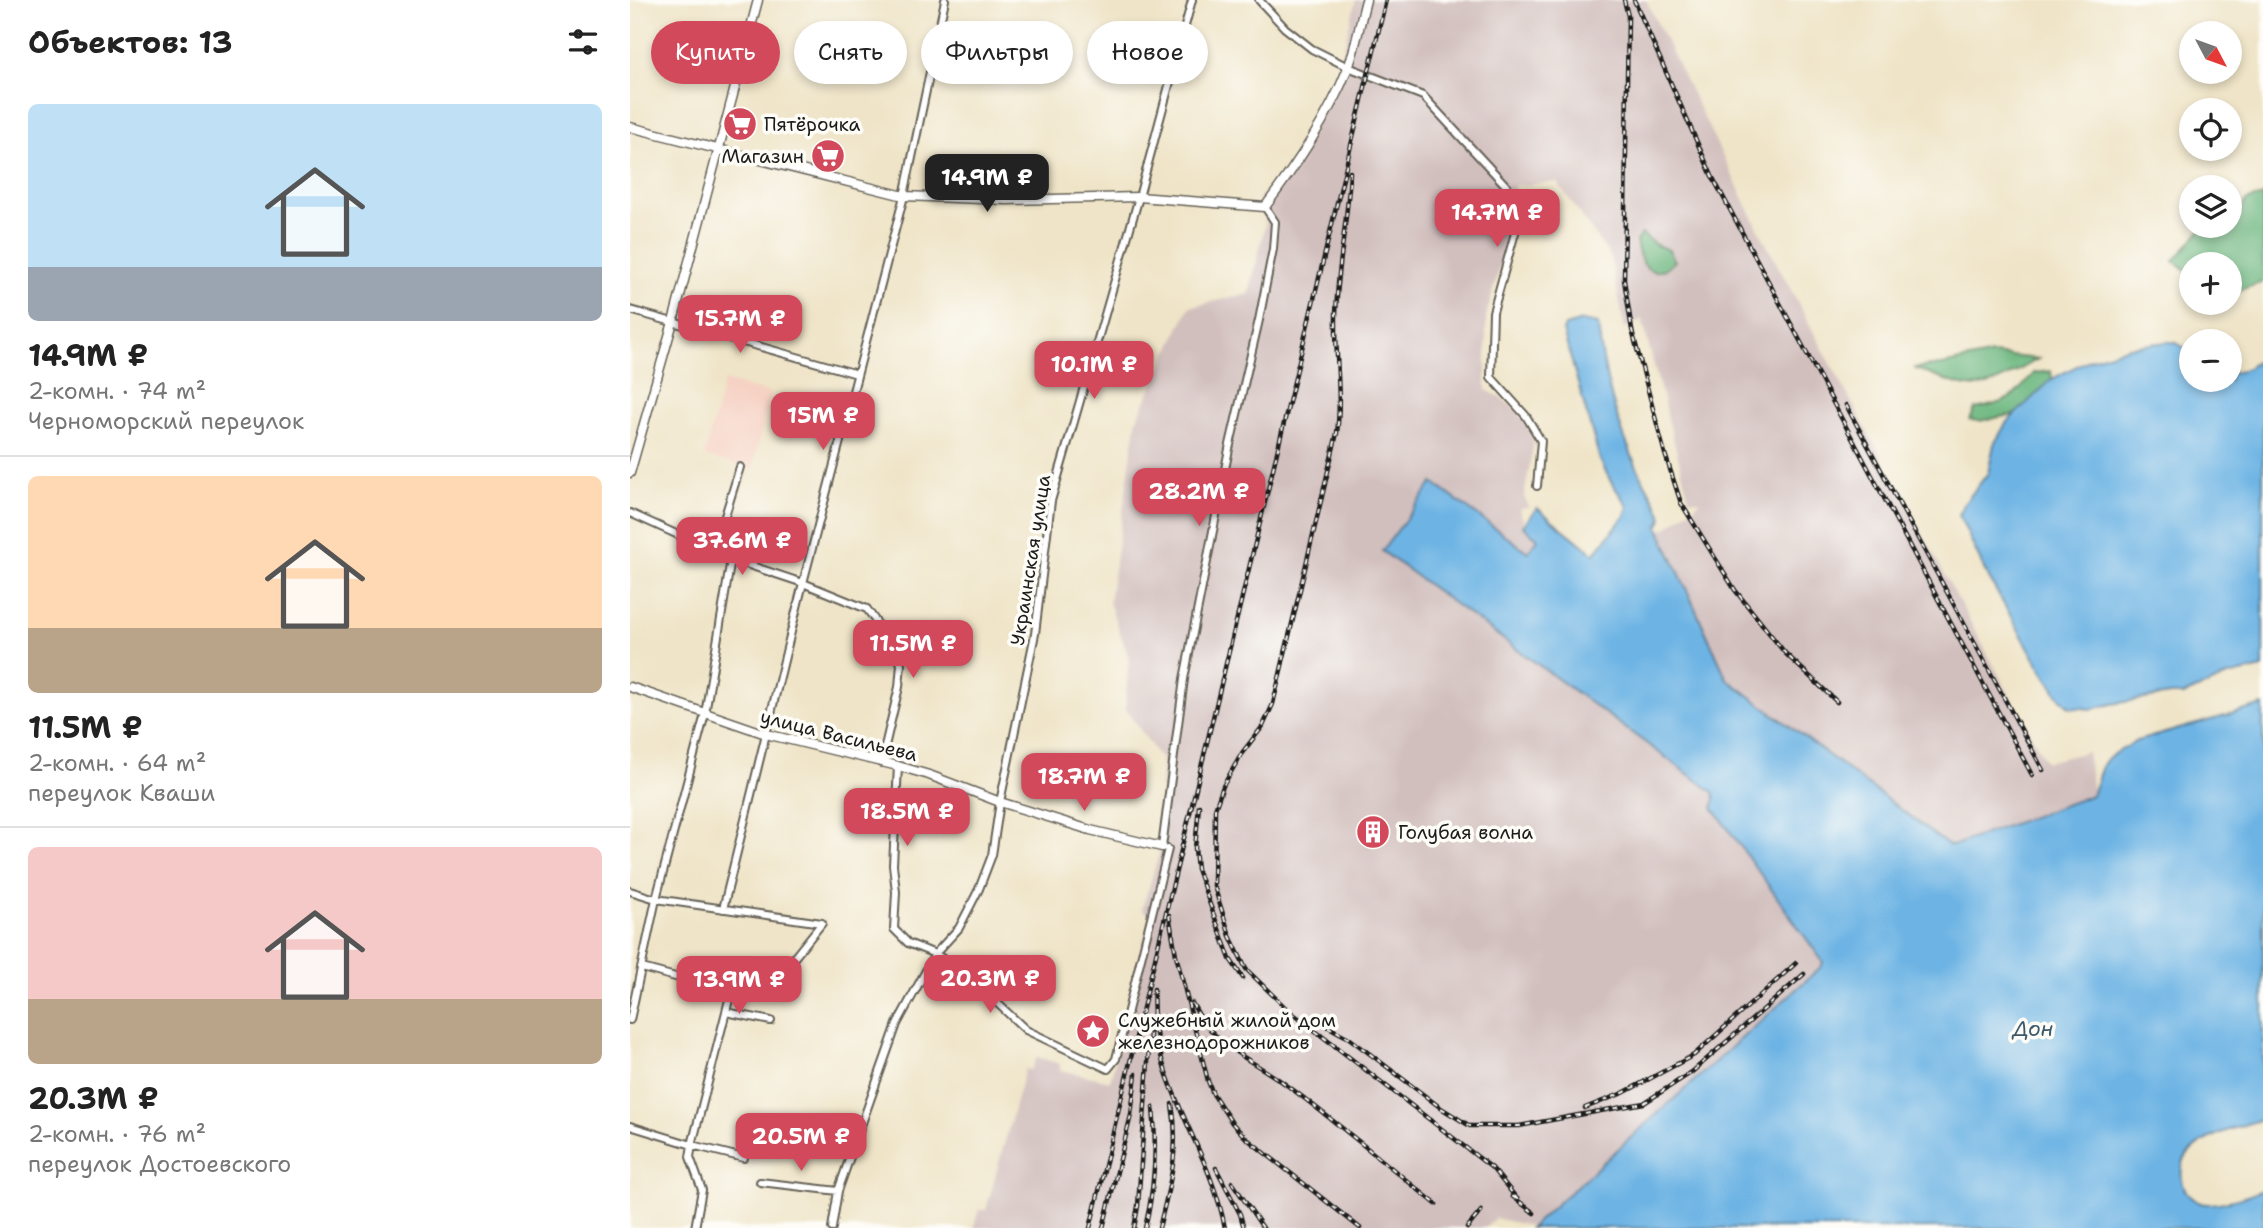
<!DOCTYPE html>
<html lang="ru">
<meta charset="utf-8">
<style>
:root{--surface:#fff;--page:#f6f6f6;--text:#222;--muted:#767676;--line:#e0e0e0;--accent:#d1495b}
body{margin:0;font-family:"Shantell Sans",sans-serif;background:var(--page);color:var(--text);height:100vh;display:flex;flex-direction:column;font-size:26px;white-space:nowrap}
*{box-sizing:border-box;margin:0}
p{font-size:23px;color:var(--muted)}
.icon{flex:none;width:38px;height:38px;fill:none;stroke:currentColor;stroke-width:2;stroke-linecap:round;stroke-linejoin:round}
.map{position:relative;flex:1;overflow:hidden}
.sheet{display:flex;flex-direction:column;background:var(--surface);width:630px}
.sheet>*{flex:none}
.hud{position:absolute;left:21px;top:21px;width:665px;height:63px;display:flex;gap:14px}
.needle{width:46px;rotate:131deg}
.tools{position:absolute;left:1549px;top:21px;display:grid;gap:14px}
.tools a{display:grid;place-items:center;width:63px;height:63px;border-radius:50%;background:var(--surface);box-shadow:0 4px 10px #0003;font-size:35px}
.price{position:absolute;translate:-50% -60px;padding:0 16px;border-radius:14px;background:var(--accent);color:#fff;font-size:23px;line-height:46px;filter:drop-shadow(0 2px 4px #0008)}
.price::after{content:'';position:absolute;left:50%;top:42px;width:21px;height:16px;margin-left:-10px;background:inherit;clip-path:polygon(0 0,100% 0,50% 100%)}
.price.on{background:#222;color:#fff}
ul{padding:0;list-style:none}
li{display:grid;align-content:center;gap:14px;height:371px;padding:0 28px}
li+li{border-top:2px solid var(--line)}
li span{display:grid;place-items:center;height:217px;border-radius:10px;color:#555}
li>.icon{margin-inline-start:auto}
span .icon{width:126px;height:126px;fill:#fffc;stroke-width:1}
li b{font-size:30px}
h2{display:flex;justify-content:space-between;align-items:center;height:84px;padding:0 28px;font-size:30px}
.tag{padding:0 24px;border-radius:32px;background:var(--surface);box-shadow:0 4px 10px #0003;font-size:24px;line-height:63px}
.tag.on{background:var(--accent);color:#fff}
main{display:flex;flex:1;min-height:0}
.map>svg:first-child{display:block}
.built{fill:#f6d2c4}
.industrial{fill:#d1bfbe}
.forest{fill:#6bb67e;stroke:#44694d;stroke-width:2}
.water{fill:#6db4e4;stroke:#446880;stroke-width:2}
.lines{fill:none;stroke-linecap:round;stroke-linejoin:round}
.minor-casing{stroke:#666258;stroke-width:10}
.tertiary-casing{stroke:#666258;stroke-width:11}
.minor{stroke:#fff;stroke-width:6}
.tertiary{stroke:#fff;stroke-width:8}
.rail-casing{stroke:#1c1c1c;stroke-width:4.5}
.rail{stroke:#fdfcf7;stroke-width:2;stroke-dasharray:5;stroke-linecap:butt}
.labels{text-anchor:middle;stroke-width:7;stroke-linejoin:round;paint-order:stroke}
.poi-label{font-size:19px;fill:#1c1c1c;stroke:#fdfcf7;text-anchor:start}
.street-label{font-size:19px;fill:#1c1c1c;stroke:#fdfcf7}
.water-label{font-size:21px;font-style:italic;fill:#3c596c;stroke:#fdfcf7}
</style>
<main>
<section class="sheet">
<h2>Объектов: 13<svg class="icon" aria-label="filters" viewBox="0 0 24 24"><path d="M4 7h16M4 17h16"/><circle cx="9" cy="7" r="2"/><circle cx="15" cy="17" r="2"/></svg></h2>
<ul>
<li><span style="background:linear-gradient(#bfe0f5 75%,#9aa5b1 0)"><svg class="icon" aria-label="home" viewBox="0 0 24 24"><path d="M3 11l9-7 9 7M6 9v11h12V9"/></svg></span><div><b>14.9M ₽</b><p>2-комн. · 74 m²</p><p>Черноморский переулок</p></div></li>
<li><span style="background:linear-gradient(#ffd9b3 70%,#b9a48a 0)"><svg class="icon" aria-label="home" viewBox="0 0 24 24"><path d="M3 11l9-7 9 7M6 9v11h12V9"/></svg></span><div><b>11.5M ₽</b><p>2-комн. · 64 m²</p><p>переулок Кваши</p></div></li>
<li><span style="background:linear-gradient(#f6c9c9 70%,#b9a48a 0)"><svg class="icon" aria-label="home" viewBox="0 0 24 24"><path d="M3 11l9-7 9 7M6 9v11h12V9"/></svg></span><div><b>20.3M ₽</b><p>2-комн. · 76 m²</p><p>переулок Достоевского</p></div></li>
</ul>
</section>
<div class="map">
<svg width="1633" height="1228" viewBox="0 0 1633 1228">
<rect width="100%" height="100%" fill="#fdfcf7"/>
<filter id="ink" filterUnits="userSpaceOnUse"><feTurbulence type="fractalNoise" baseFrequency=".0143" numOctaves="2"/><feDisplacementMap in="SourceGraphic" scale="14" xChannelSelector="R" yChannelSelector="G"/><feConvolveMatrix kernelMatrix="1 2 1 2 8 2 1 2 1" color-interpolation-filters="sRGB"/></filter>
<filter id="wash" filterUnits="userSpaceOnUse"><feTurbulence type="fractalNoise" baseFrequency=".00686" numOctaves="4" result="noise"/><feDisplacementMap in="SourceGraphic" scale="28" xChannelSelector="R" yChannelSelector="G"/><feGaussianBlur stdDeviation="1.57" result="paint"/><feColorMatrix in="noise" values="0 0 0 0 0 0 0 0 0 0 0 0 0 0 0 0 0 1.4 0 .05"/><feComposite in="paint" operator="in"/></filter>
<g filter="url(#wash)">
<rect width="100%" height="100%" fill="#efe4c7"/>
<path class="built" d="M94,381L141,393L122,469L74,456Z"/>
<path class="industrial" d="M726,0H1016L1134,240L1416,762L1457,752L1463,792L1459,796L1320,846L1097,679L1030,530L1038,527L1071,501L1059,499L1012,319L995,328L980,256L927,182L884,186V209L878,236L856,317V390L870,397L887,411L899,428L904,441L894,497L899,507L889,509L895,525L909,540L898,552L803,483L964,704L1083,792L1086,798L1082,804L1190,956L1193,964L903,1227L865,1218L855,1228H346L344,1226L349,1210H356L395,1069L401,1070L407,1057L430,1064V1070L480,1081L520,915L512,909L529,855L532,761L495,708L499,658L479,602L507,419L559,307L619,294L636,222L629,199L678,142L709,68Z"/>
<path class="forest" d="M1633,196V281L1631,283L1604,292L1600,289V264H1561V274L1544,261L1574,226H1600V216L1608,215L1617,200Z
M1012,234L1026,245L1039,250L1045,261C1022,283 1010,266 1006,241Z
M1362,354L1408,359C1391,368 1372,382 1353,386C1336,390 1301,375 1284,368L1312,365Z
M1421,371L1422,379L1386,414L1349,421L1340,420L1345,409C1377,403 1384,398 1404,373Z"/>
<path class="water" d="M952,321L968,324C973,376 988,427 1010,474C1013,481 1033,513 1032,517C1032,521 1030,524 1028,526L1097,679L1318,845L1322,846L1462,795L1472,766L1479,757L1507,741L1633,705V1119C1613,1125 1573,1136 1559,1153C1546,1168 1550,1196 1571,1203C1584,1207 1621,1196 1633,1189V1228H900L1191,967L1193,962L1086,812L1083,808L1085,798L1083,792L752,551L803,483L898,552L908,539L893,526L907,508L964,554L995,516L998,506L981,482L970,460L933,331L935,326Z
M1536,342H1545L1561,352V380H1600V372C1615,374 1620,364 1633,358V668L1598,676L1554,695H1540L1482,704L1462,709L1440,707L1430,698L1408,664L1356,573L1329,515L1334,504L1358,473L1364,444L1377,422L1422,379L1458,360L1499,347Z"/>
</g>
<g filter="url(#ink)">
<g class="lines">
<g class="minor-casing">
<path id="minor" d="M629,0L655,28L682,49L718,67L793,96L893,204L863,312L861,377L896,416L911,441L907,486
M0,310L227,374
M0,513L101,559L173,583L237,609L263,646L271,664L269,687L251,763
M84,552L110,467
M268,766L263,865L266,892L264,929L278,943L305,954L332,970L396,1030L478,1069L486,1059L538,849
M532,847L554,679L599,449L629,320L643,249L645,222L635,207
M0,891L26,899L192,923L143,984L101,992L62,1145L60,1157L72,1190L65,1228
M93,909L173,583L274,196L315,0
M12,968L101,992
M96,1012L141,1021
M0,1020L26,899L75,714L101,559
M0,1126L62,1145L114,1158
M130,1182L208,1191
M202,1228L208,1191L267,1024L305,954L329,928L349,889L362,855L370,802L405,634L421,501L509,197L562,0"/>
</g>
<g class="tertiary-casing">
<path id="tertiary" d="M0,127L274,196L377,200L509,197L635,207C667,164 698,118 718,68C726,47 730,22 736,0
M0,473L43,322L128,0
M0,687L136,734L268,766L299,775L370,802L460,830L532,847"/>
</g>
<use href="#minor" class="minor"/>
<use href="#tertiary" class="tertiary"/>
<g class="rail-casing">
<path id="rail" d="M994,0L998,16L994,280L1002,330L1035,454L1051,503L1105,590L1155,653L1207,702
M1004,0L1082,176L1402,775
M720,172C718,220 707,267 706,316C705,355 712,394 707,433L643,704L633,726L612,753L593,786L585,809L584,886L600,936L616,969L657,1009L862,1168L888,1200
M1216,405L1413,770
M569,806L565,848L567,869L600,959L613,978
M539,915L546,955L578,1081L583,1094L602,1123L616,1138L730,1228
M524,989C517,1078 579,1143 595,1228
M562,1003C585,1049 621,1058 658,1086C709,1124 757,1165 806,1204
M680,1017L719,1038L811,1108L840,1126H889L1014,1103L1062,1072L1174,974
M955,1108L993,1093L1064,1055L1166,963
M586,1168L610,1214L614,1228
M602,1182L633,1228
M882,1196L904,1213
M460,1228L756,0
M473,1228L501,1115L506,1074
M504,1228L508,1206L520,1033
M515,1228C525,1187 527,1149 523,1107
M529,1228C540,1184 550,1150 542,1104
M837,1228L851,1211"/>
</g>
<use href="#rail" class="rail"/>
</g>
</g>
<defs>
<g id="supermarket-disc" transform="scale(1.75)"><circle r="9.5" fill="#d1495b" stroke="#fdfcf7"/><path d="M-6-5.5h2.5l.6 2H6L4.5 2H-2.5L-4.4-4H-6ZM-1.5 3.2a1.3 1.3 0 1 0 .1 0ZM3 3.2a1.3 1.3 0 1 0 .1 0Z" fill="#fff"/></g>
<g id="building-disc" transform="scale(1.75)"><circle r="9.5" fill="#d1495b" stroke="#fdfcf7"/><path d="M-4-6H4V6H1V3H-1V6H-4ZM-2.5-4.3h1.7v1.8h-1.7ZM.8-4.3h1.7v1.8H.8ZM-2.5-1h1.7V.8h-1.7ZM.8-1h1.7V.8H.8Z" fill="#fff"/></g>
<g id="sight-disc" transform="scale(1.75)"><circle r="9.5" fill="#d1495b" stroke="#fdfcf7"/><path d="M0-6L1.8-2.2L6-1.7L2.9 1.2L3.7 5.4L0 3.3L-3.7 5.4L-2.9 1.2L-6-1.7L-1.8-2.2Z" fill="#fff"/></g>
</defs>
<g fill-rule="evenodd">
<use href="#supermarket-disc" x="110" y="124"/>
<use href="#supermarket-disc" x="198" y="156"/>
<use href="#building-disc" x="743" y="832"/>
<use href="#sight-disc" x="463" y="1031"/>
</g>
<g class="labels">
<g class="poi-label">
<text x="134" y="131">Пятёрочка</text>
<text x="174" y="163" text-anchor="end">Магазин</text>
<text x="768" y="839">Голубая волна</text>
<text x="488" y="1027">Служебный жилой дом<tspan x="488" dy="22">железнодорожников</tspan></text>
</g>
<g class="street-label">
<text transform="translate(400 560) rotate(-81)" y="7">Украинская улица</text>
<text transform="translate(209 735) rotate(14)" y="7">улица Васильева</text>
</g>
<g class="water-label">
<text x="1403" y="1036">Дон</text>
</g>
</g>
</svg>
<div class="tools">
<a><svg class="needle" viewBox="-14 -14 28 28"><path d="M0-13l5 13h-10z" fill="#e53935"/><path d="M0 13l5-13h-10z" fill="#767676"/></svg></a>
<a><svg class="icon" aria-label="locate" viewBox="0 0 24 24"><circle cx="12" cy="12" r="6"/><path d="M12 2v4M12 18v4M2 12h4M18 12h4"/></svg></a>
<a><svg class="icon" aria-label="layers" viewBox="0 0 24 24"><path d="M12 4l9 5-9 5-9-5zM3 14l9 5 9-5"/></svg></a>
<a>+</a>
<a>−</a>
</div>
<b class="price on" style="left:357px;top:214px">14.9M ₽</b>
<b class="price" style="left:867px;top:249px">14.7M ₽</b>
<b class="price" style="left:110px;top:355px">15.7M ₽</b>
<b class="price" style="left:464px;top:401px">10.1M ₽</b>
<b class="price" style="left:193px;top:452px">15M ₽</b>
<b class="price" style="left:569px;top:528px">28.2M ₽</b>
<b class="price" style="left:112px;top:577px">37.6M ₽</b>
<b class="price" style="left:283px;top:680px">11.5M ₽</b>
<b class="price" style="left:454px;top:813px">18.7M ₽</b>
<b class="price" style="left:277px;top:848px">18.5M ₽</b>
<b class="price" style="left:360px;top:1015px">20.3M ₽</b>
<b class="price" style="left:109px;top:1016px">13.9M ₽</b>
<b class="price" style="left:171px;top:1173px">20.5M ₽</b>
<div class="hud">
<a class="tag on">Купить</a>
<a class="tag">Снять</a>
<a class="tag">Фильтры</a>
<a class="tag">Новое</a>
</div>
</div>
</main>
